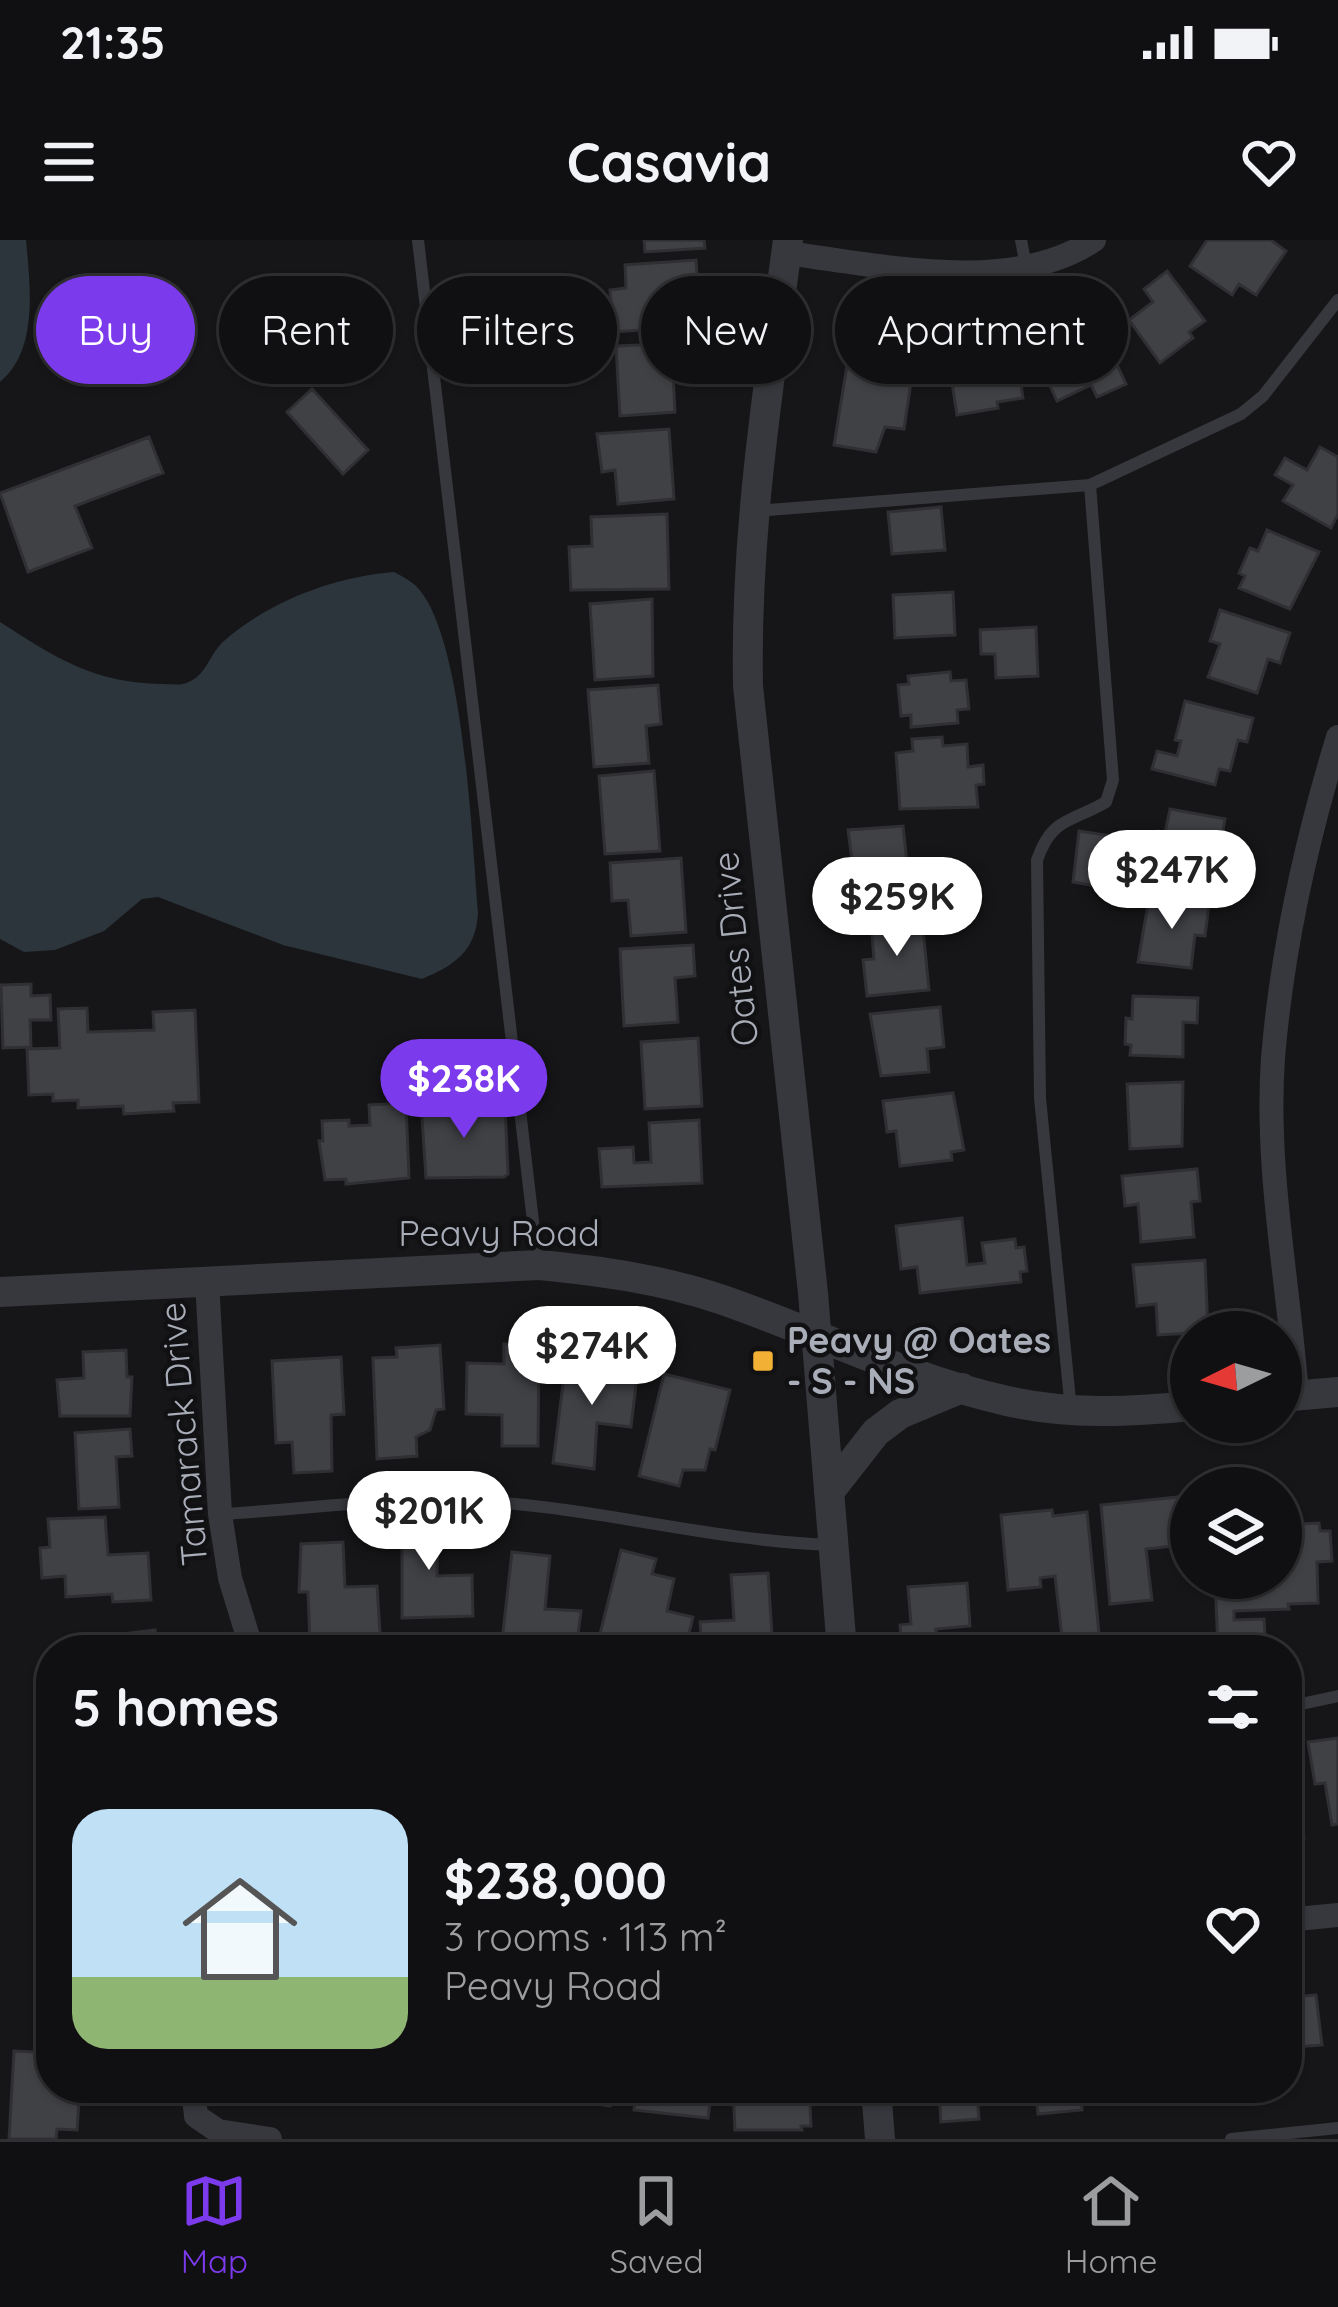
<!DOCTYPE html>
<meta charset="utf-8">
<style>
:root{--surface:#101012;--page:#19191b;--text:#f1f3f6;--muted:#9c9d9f;--line:#303032;--accent:#7c3aed}
body{margin:0;font-family:Quicksand,sans-serif;background:var(--page);color:var(--text);height:100vh;display:flex;flex-direction:column;font-size:45px;white-space:nowrap}
*{box-sizing:border-box;margin:0}
p{font-size:39px;color:var(--muted)}
.icon{flex:none;width:66px;height:66px;fill:none;stroke:currentColor;stroke-width:2;stroke-linecap:round;stroke-linejoin:round}
.map{position:relative;flex:1;overflow:hidden}
.sheet{position:absolute;left:36px;top:1395px;width:1266px;height:468px;display:flex;flex-direction:column;background:var(--surface);border-radius:48px;box-shadow:0 3px 9px #0004,0 0 0 3px var(--line)}
.sheet>*{flex:none}
.banner{position:absolute;left:36px;top:36px;width:1266px;height:108px;display:flex;gap:24px}
.needle{width:78px;rotate:265deg}
.tools{position:absolute;left:1170px;top:1071px;display:grid;gap:24px}
.tools a{display:grid;place-items:center;width:132px;height:132px;border-radius:50%;background:var(--surface);box-shadow:0 3px 9px #0004,0 0 0 3px var(--line);font-size:60px}
.price{position:absolute;translate:-50% -102px;padding:0 27px;border-radius:42px;background:#fff;color:#222;font-size:39px;line-height:78px;filter:drop-shadow(0 3px 6px #0008)}
.price::after{content:'';position:absolute;left:50%;top:72px;width:36px;height:27px;margin-left:-18px;background:inherit;clip-path:polygon(0 0,100% 0,50% 100%)}
.price.selected{background:var(--accent);color:#fff}
ul{padding:0;list-style:none}
li{display:flex;align-items:center;gap:36px;height:300px;padding:0 36px}
li+li{border-top:3px solid var(--line)}
li span{display:grid;place-items:center;flex:none;width:336px;height:240px;border-radius:36px;color:#555}
li>.icon{margin-inline-start:auto}
span .icon{width:144px;height:144px;fill:#fffc;stroke-width:1}
li b{font-size:51px}
h2{display:flex;justify-content:space-between;align-items:center;height:144px;padding:0 36px;font-size:51px}
.chip{padding:0 42px;border-radius:54px;background:var(--surface);box-shadow:0 3px 9px #0004,0 0 0 3px var(--line);font-size:42px;line-height:108px}
.chip.selected{background:var(--accent);color:#fff}
.status{display:flex;justify-content:space-between;align-items:center;height:84px;padding:0 60px;background:var(--surface);direction:ltr}
.status svg{height:33px;fill:currentColor}
header{display:flex;justify-content:space-between;align-items:center;height:156px;padding:0 36px;background:var(--surface);font-size:54px;font-weight:700}
.menu{display:flex;justify-content:space-around;align-items:center;height:168px;border-top:3px solid var(--line);background:var(--surface);font-size:33px;color:var(--muted)}
.menu a{display:grid;justify-items:center;gap:6px}
.menu .selected{color:var(--accent)}
.map>svg:first-child{display:block}
.water{fill:#2c353c}
.building{fill:#404145;stroke:#303034;stroke-width:3}
.lines{fill:none;stroke-linecap:round;stroke-linejoin:round}
.service{stroke:#37383d;stroke-width:12}
.minor{stroke:#37383d;stroke-width:24}
.tertiary{stroke:#37383d;stroke-width:30}
.poi-dot{fill:#f2b134;stroke:#111113;stroke-width:4.5}
.labels{text-anchor:middle;stroke-width:9;stroke-linejoin:round;paint-order:stroke}
.street-label{font-size:36px;fill:#a8adb8;stroke:#111113}
.poi-label{font-size:36px;font-weight:bold;fill:#a8adb8;stroke:#111113;text-anchor:start}
</style>
<div class="status"><b>21:35</b><svg viewBox="0 0 49 12"><path d="M0 12V9h3v3zM5 12V6h3v6zM10 12V3h3v9zM15 12V0h3v12zM26 1h20v11H26zM47 4h2v5h-2z"/></svg></div>
<header><svg class="icon" aria-label="menu" viewBox="0 0 24 24"><path d="M4 6h16M4 12h16M4 18h16"/></svg>Casavia<svg class="icon" aria-label="heart" viewBox="0 0 24 24"><path d="M12 20l-8-8c-3-5 5-10 8-4 3-6 11-1 8 4z"/></svg></header>
<div class="map">
<svg width="1338" height="1899" viewBox="0 0 1338 1899">
<rect width="100%" height="100%" fill="#161618"/>
<path class="water" d="M0,0H26C30,45 39,110 0,142Z
M394,332C402,336 411,341 417,347C464,396 472,602 478,673C476,711 455,725 422,739L283,705L158,657L142,659L104,691L55,710L24,712L0,699V382C56,418 94,443 162,444C171,444 181,446 189,442C207,434 210,413 224,401C270,361 333,337 394,332Z"/>
<path class="building" d="M644,0H704L705,8L645,12Z
M1207,0H1271L1286,11L1256,55L1239,44L1232,55L1190,26Z
M696,20L698,49L682,50L685,87L613,92L610,50L626,48L625,25Z
M1167,31L1205,81L1189,92L1193,98L1160,123L1129,80L1153,62L1144,49Z
M1095,78L1126,144L1097,157L1091,145L1057,161L1035,113L1070,97L1067,91Z
M876,95L917,102L904,189L885,187L876,212L834,205L850,107L874,111Z
M1014,100L1023,158L997,162L998,168L957,175L948,117L968,114L967,110L980,105Z
M689,103L691,132L673,133L675,172L620,176L616,106Z
M312,149L368,210L343,234L287,172Z
M669,189L674,259L618,264L615,230L602,232L597,194Z
M149,197L163,233L75,266L92,308L28,332L0,253Z
M1320,207L1338,217V274L1331,288L1283,261L1293,245L1275,235L1285,218L1307,230Z
M941,267L945,310L892,314L888,272Z
M667,274L669,349L571,350L569,307L592,306L591,277Z
M1267,290L1319,312L1290,369L1239,348L1245,336L1239,333L1250,308L1258,311Z
M953,352L955,395L895,398L893,355Z
M652,359L653,436L595,440L590,364Z
M1220,370L1290,393L1280,423L1268,419L1257,453L1208,437L1220,404L1210,401Z
M1036,387L1038,436L996,438L995,414H981L980,390Z
M950,432L951,441L966,440L969,469L957,470L958,483L911,487V475L901,476L898,445L909,444L908,436Z
M658,445L661,484L646,486L649,523L594,527L588,450Z
M1185,461L1253,478L1247,502L1238,500L1230,531L1219,529L1215,545L1152,529L1157,511L1177,516L1181,501L1175,500Z
M942,497L943,506L967,504L968,527L983,525L984,544L976,545L978,567L900,569L896,513L913,511L912,499Z
M654,531L660,611L605,614L599,536Z
M1170,569L1225,579L1219,612L1213,610L1209,637L1151,625L1158,591L1165,593Z
M903,586L909,642L864,647L861,620L852,621L848,590Z
M1079,591L1118,597L1112,637L1098,635L1096,646L1073,642Z
M681,618L686,692L631,696L628,660L612,661L610,623Z
M1149,658L1209,664L1205,696L1195,695L1191,728L1138,722Z
M922,679L929,750L867,756L863,720L874,719L871,684Z
M693,705L695,736L675,738L678,782L624,786L620,709Z
M31,744V756L50,755L51,780H30L31,807L3,808L1,745Z
M1133,756L1198,758L1197,783L1183,782V817L1130,815L1131,805L1125,804L1126,778L1132,779Z
M940,767L944,807L927,809L929,832L881,836L870,774Z
M87,768L88,792L154,790L153,772L195,770L199,862L173,863L174,871L124,874L123,866L78,868V860L53,861V854L29,855L27,809L60,808L58,769Z
M698,798L702,866L645,869L641,802Z
M1183,842L1182,906L1130,909L1127,844Z
M953,853L964,910L951,912L952,920L900,926L896,891L887,892L883,861Z
M458,860L459,882L469,881L468,866L505,864L508,934L504,937L426,938L421,862Z
M406,863L409,938L346,944V939L325,940L319,901H323L322,881L349,880V886L370,885L369,865Z
M699,880L702,943L602,947L599,909L633,907L634,923L651,922L649,883Z
M1197,929L1200,961L1191,962L1194,997L1141,1002L1138,964L1125,966L1122,936Z
M962,978L967,1025L985,1023L982,1003L1015,999L1016,1008L1024,1007L1027,1031L1020,1032L1021,1042L920,1053L917,1027L901,1029L896,986Z
M1205,1020L1208,1092L1158,1095L1156,1064L1137,1066L1133,1025Z
M504,1104H539L538,1206H502V1175L466,1174L467,1123L504,1124Z
M440,1105L444,1169L436,1170L430,1190L416,1197L417,1216L377,1219L373,1118L397,1117L396,1108Z
M126,1110L127,1137H132L130,1176H60L57,1140L84,1138L83,1112Z
M341,1117L344,1174L331,1175L332,1231L294,1233L292,1202L276,1203L272,1121Z
M566,1121L638,1127L631,1187L597,1183L594,1229L553,1223Z
M664,1134L730,1150L715,1210L710,1209L705,1230H683L679,1246L639,1236Z
M130,1189L132,1216L116,1217L119,1267L79,1269L75,1193Z
M1178,1257L1183,1305L1146,1309L1152,1360L1110,1364L1101,1265Z
M438,1270L437,1336L472,1335L473,1376L402,1378V1271Z
M1052,1270L1053,1276L1087,1272L1099,1393L1062,1397L1055,1336L1040,1338L1041,1347L1008,1350L1001,1275Z
M105,1277L108,1315L148,1313L151,1360L113,1362L112,1354L66,1357L65,1336L42,1338L40,1308L50,1307L48,1279Z
M1319,1283L1320,1291H1330L1332,1321L1317,1322L1318,1363L1288,1364L1289,1369L1234,1371V1380L1264,1379L1266,1410H1218L1215,1338H1281V1285Z
M343,1302L345,1347L377,1346L381,1407L329,1409V1402L310,1403L308,1352H299L301,1304Z
M621,1310L656,1319L652,1334L674,1339L667,1371L693,1377L685,1410H596Z
M512,1312L550,1316L545,1369L581,1371L576,1410H501Z
M768,1333L773,1410H702L700,1382L734,1380L731,1335Z
M967,1343L970,1386L936,1389L937,1410H902L900,1385L911,1384L908,1347Z
M155,1390L156,1404L162,1403L163,1410H111L110,1404L131,1401L130,1393Z
M1338,1498V1584L1332,1585L1325,1543L1315,1544L1308,1502Z
M1297,1533L1304,1598L1287,1600V1534Z
M1287,1753L1289,1757L1316,1755L1322,1805L1297,1807L1296,1800L1287,1801Z
M14,1811L51,1813V1848H80L77,1890L57,1889L56,1899H9Z
M473,1848H528L525,1863L472,1854Z
M549,1848H613L610,1866L548,1857Z
M637,1848H712L708,1878L634,1870Z
M733,1848H809L811,1886H801L802,1890H735Z
M939,1848H989V1851L977,1852L979,1879L941,1882Z
M1036,1848H1080L1082,1870L1038,1874Z
M1137,1848H1181V1856L1139,1861Z"/>
<g class="lines">
<path class="service" d="M418,0L538,1024
M1021,0L1026,26
M756,271L1090,245
M1071,1170L1040,858L1037,620C1052,577 1070,583 1106,562L1113,540L1090,245L1241,174L1263,156L1338,60
M221,1274C296,1270 374,1259 450,1260C579,1262 704,1301 833,1305
M1287,1467L1338,1456
M1231,1899L1338,1888"/>
<path class="minor" d="M786,13C879,25 1011,56 1094,0
M207,1041L220,1274L230,1338L252,1410
M1297,1156C1289,1044 1265,930 1273,818C1282,709 1306,602 1338,497
M1287,1680L1338,1675
M193,1848L196,1876L218,1891L270,1899"/>
<path class="tertiary" d="M788,0C768,150 745,294 748,446L813,1053L842,1410
M0,1052L539,1025C601,1031 660,1039 720,1059C816,1092 908,1139 1007,1161C1068,1175 1130,1172 1191,1166
M1281,1157L1338,1152
M829,1252L876,1192L900,1174L962,1148
M876,1848L880,1899"/>
</g>
<rect class="poi-dot" x="751" y="1109" width="24" height="24" rx="6"/>
<g class="labels">
<g class="street-label">
<text transform="translate(735 709) rotate(-96)" y="13">Oates Drive</text>
<text x="499" y="1006">Peavy Road</text>
<text transform="translate(183 1194) rotate(-95)" y="13">Tamarack Drive</text>
</g>
<g class="poi-label">
<text x="787" y="1113">Peavy @ Oates<tspan x="787" dy="41">- S - NS</tspan></text>
</g>
</g>
</svg>
<div class="tools">
<a><svg class="needle" viewBox="-14 -14 28 28"><path d="M0-13l5 13h-10z" fill="#e53935"/><path d="M0 13l5-13h-10z" fill="#9c9d9f"/></svg></a>
<a><svg class="icon" aria-label="layers" viewBox="0 0 24 24"><path d="M12 4l9 5-9 5-9-5zM3 14l9 5 9-5"/></svg></a>
</div>
<b class="price" style="left:1172px;top:692px">$247K</b>
<b class="price" style="left:897px;top:719px">$259K</b>
<b class="price selected" style="left:464px;top:901px">$238K</b>
<b class="price" style="left:592px;top:1168px">$274K</b>
<b class="price" style="left:429px;top:1333px">$201K</b>
<div class="banner">
<a class="chip selected">Buy</a>
<a class="chip">Rent</a>
<a class="chip">Filters</a>
<a class="chip">New</a>
<a class="chip">Apartment</a>
</div>
<section class="sheet">
<h2>5 homes<svg class="icon" aria-label="filters" viewBox="0 0 24 24"><path d="M4 7h16M4 17h16"/><circle cx="9" cy="7" r="2"/><circle cx="15" cy="17" r="2"/></svg></h2>
<ul>
<li><span style="background:linear-gradient(#bfe0f5 70%,#8fb573 0)"><svg class="icon" aria-label="home" viewBox="0 0 24 24"><path d="M3 11l9-7 9 7M6 9v11h12V9"/></svg></span><div><b>$238,000</b><p>3 rooms · 113 m²</p><p>Peavy Road</p></div><svg class="icon" aria-label="heart" viewBox="0 0 24 24"><path d="M12 20l-8-8c-3-5 5-10 8-4 3-6 11-1 8 4z"/></svg></li>
</ul>
</section>
</div>
<nav class="menu">
<a class="selected"><svg class="icon" aria-label="map" viewBox="0 0 24 24"><path d="M3 6l6-2 6 2 6-2v14l-6 2-6-2-6 2zM9 4v14M15 6v14"/></svg>Map</a>
<a><svg class="icon" aria-label="saved" viewBox="0 0 24 24"><path d="M7 4h10v16l-5-4-5 4z"/></svg>Saved</a>
<a><svg class="icon" aria-label="home" viewBox="0 0 24 24"><path d="M3 11l9-7 9 7M6 9v11h12V9"/></svg>Home</a>
</nav>
